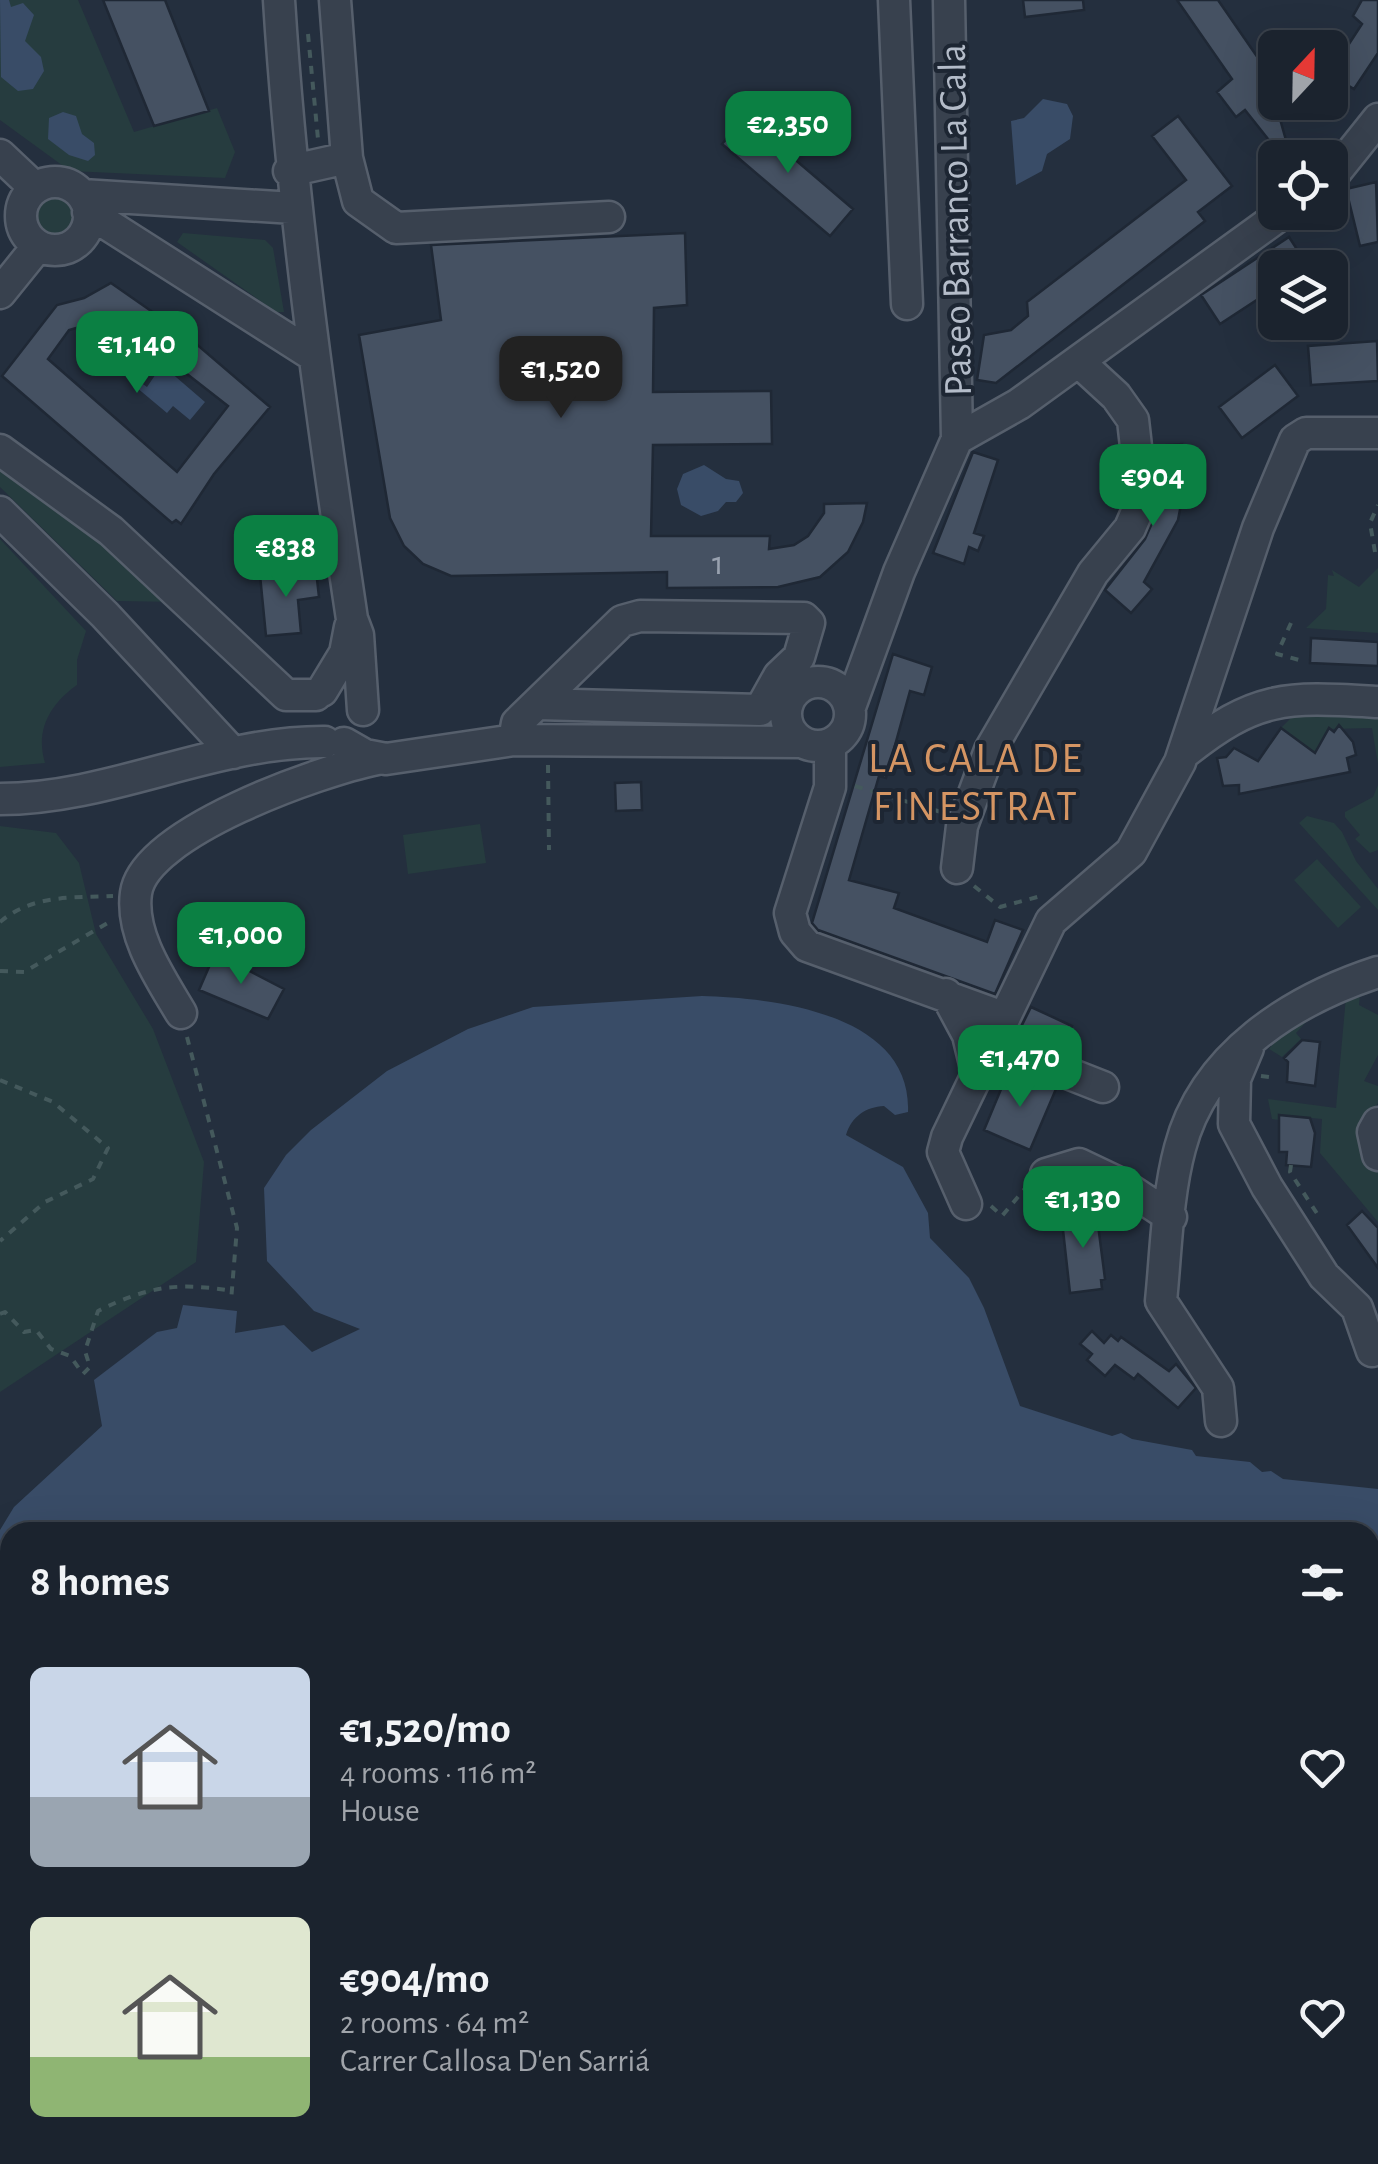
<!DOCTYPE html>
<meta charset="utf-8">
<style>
:root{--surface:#1b232e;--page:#242b36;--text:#f1f3f6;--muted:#a0a4aa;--line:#39404a;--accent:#0b8043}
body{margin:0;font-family:"Alegreya Sans",sans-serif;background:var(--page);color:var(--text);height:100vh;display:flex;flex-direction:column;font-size:38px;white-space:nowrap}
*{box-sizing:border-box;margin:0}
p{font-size:32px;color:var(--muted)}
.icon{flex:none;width:55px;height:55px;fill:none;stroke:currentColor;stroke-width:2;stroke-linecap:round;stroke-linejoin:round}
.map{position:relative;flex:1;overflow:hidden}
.details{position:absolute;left:0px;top:1522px;width:1380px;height:642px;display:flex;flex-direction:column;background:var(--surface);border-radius:30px 30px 0 0;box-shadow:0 10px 40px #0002,0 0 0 2px var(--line)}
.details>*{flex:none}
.needle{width:65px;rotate:22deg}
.controls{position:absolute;left:1258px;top:30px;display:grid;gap:20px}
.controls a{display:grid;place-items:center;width:90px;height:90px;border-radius:15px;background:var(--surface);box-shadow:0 10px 40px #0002,0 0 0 2px var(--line);font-size:50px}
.price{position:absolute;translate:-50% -85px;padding:0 22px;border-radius:20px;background:var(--accent);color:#fff;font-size:32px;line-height:65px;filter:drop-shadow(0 2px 5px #0008)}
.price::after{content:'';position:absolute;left:50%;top:60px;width:30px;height:22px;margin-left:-15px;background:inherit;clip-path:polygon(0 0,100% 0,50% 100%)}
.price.current{background:#222;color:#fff}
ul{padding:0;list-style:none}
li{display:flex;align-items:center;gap:30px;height:250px;padding:0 30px}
li span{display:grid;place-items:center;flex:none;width:280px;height:200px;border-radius:15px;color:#555}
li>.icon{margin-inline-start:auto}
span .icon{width:120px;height:120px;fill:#fffc;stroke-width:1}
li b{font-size:42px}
h2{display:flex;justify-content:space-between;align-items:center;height:120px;padding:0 30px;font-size:42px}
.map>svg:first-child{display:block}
.green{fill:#263c3f}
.water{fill:#394c67;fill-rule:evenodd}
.building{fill:#455162;stroke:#1f2835;stroke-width:2.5;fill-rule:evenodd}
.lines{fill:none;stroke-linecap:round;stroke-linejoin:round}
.minor-casing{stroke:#565f6c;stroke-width:35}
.path{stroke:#44595c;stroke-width:4;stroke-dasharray:8 8;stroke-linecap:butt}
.minor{stroke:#38414e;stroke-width:30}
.labels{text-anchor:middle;stroke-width:8;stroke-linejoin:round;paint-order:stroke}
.number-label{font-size:35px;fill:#98a1af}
.street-label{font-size:40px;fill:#b4bcc9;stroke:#1d2633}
.neighbourhood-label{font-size:42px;letter-spacing:2.5px;fill:#d59563;stroke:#1d2633}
</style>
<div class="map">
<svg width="1378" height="2164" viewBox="0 0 1378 2164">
<rect width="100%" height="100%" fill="#242f3e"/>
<path class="green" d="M0,0H78L134,132L217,108L235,152L225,178L70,171L0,120Z
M34 216a20 20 0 1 1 40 0a20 20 0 1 1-40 0Z
M183,233L265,240L273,248L284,312H276L177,242Z
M0,460L177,602L117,601L0,487Z
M0,539L86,631L77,660V685C50,704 35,730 45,763L0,767Z
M1378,568V633L1306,628L1326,609L1328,575L1334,576L1332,570L1359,587Z
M1297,712L1378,715V764L1372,728L1329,729L1315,753L1281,728Z
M1378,785V850L1370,853L1355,839L1360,835L1345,817V812L1373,797Z
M1307,816L1334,823L1342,832L1356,861L1378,889V910L1299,823Z
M480,824L486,863L408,874L403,835Z
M0,826L56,833L79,863L96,934L153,1029L204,1162L196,1262L0,1392Z
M1317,859L1361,907L1338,928L1294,880Z
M1361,984L1359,1005L1378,1015V1055L1364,1081L1378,1086V1103L1368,1118L1367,1158L1378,1171V1222L1320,1153L1322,1119L1280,1115L1279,1120L1272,1119L1268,1099L1336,1108L1346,997L1307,1021L1296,1033L1301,1039L1282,1057L1269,1049L1282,1033Z"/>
<path class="water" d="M0,0H9L11,7L23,3L34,15L25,41L41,57L44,71L33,89L18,91L1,77Z
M1043,99L1067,104L1073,116L1070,139L1047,154L1042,171L1016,185L1011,121L1024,118Z
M63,112L76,116L82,134L94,143L95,155L88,161L69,155L48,139L49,118Z
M162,365L205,402L190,420L173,406L167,413L136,387L140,382L147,387Z
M704,465L726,479L739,481L743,493L736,502H726L718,511L701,516L681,505L677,489L683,474Z
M702,996C773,998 912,1013 908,1112L895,1115L884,1106C866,1107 852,1116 846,1135L903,1167L928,1213L930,1238L969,1278L984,1308L1020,1406L1112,1436L1121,1433L1132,1439L1192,1450L1196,1456L1250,1462L1262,1472L1271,1471L1283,1479L1378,1489V2164H0V1530L14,1507L102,1426L94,1380L157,1332L177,1328L183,1305L237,1311L235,1333L284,1325L312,1352L360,1329L314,1311L267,1261L264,1188L286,1155L311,1130L387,1071L468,1029L533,1007ZM10,1532H1370V2155H10Z"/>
<path class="building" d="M103,0H165L209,111L154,126Z
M1023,0H1083L1084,10L1025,17Z
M1177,0H1218L1258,58L1262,55L1291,158H1283L1245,110L1236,117L1217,92L1232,79Z
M1362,0H1378V53L1354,89L1334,77L1332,70L1362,24L1353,16Z
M1178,116L1232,186L1198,212L1205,221L996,383L977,380L984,335L1011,330L1028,316L1027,302L1186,180L1152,136Z
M745,117L853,209L830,236L722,144Z
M1376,182L1378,242L1360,246L1346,189Z
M685,233L687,305L654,308L653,392L771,391L772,444L653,445L651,536H770L769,549L794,545L808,536L824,513V504L867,503L863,522L848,552L820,577L778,587L667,588V572L451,576L423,564L404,546L390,518L359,335L441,320L431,245Z
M1289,237L1309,268H1275V288L1220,324L1201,295Z
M111,283L187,336L270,407L214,474L181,524L176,520L172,523L2,376L57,305L84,298ZM114,317L228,406L177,472L48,359L69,330Z
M1377,341L1378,381L1311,385L1308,346Z
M1275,365L1298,396L1242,438L1219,407Z
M1182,444L1185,484L1178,520L1144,582L1152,589L1131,613L1105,590L1145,539L1159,507L1155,446Z
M973,452L998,460L974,533L984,536L978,551L969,547L964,564L933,553Z
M316,570L319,597L298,600L301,633L266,636L260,575Z
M1311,638L1378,642V666L1310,663Z
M893,654L932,667L924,695L910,691L886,778L879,776L849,880L899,893L894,908L987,942L995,920L1023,930L995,994L818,930L812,923Z
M1339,725L1353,742L1356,755L1347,758L1350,772L1239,794V785L1223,786L1217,758L1226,757L1234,748L1258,761L1281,728L1315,753L1329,728L1334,732Z
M641,782L642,810L616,811L615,783Z
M215,953L284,989L268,1019L199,990Z
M1031,1007L1072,1026L1062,1051L1018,1033Z
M1302,1040L1320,1042L1315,1086L1287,1082L1288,1062L1284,1058Z
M1009,1070L1056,1089L1030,1150L984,1130Z
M1279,1115L1310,1118L1315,1133L1311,1167L1286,1165L1287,1152H1279Z
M1091,1208L1092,1217H1097L1105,1279L1101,1280L1102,1289L1070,1293L1061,1212Z
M1362,1211L1378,1228V1268L1347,1225Z
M1092,1331L1104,1343L1111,1335L1118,1341L1121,1337L1169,1371L1176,1364L1196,1388L1178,1408L1138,1374L1134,1379L1115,1365L1105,1376L1087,1360L1092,1354L1080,1344Z"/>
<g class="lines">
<g class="minor-casing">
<path id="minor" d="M279,0C292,208 321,412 352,619L358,635L363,710
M894,0L907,304
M949,0L957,439
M0,155L35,188
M347,158L358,201L396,228L609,217
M289,171L347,158L335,0
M1330,179L1378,119
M21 216a34 34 0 1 1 68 0a34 34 0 1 1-68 0Z
M82,195L294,208
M88,212L311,354
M0,293L38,246
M0,450L111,531L286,695H316
M0,512L105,615L233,753
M786 714a32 32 0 1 1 64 0a32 32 0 1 1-64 0Z
M322,691L345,653L350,627
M850,707L899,572L957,439L1019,404L1284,212
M514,740L517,723L622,621L640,616L804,618L809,623L799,657L779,676L760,710L537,704
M344,743L365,755L386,759L514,740L801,742
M830,744V787L790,913L795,932L807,946L1003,1017
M1183,754C1257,694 1287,697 1378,702
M0,799C111,799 214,741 325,742
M957,868L962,826L990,750L1093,573L1130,528L1142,500L1133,420L1116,396L1079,362
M946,994L968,1035L977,1072
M181,1013C161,979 130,935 136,893C144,832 322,770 377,759
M991,1043L1103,1087
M1248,1048L1235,1079L1234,1124L1267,1187L1324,1276L1357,1308L1372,1351
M1378,1123L1373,1132L1378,1155
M1046,1174L1079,1164L1121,1184L1171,1217
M966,1204L943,1152L947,1137L1051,921L1131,852L1180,762L1258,528L1295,440L1306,433H1378
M1221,1421L1218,1388L1161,1301C1166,1252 1167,1196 1180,1148C1204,1055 1292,1000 1378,972"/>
</g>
<path class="path" d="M308,34L318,139
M1375,552L1370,523L1378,505
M1291,623L1277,654L1303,661
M548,765L549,850
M855,786L941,812
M974,886L1000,907L1041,896
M0,922C33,894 73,898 113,896
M0,971L24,972L111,921
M187,1037L237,1228L231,1301
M1261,1076L1276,1078
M0,1080L53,1102L108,1148L93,1179L45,1202L0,1241
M1291,1165L1290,1172L1318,1215L1316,1218
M991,1206L1002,1216L1028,1185
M0,1314L5,1312L24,1332L36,1330L51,1349L70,1356L83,1374L90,1367L85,1351L98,1311C149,1286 177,1282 233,1291"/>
<use href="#minor" class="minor"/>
</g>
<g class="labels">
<g class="number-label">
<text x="718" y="574">1</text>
</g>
<g class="street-label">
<text transform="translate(954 220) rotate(-91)" y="14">Paseo Barranco La Cala</text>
</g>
<g class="neighbourhood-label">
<text x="976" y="772">LA CALA DE<tspan x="976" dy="48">FINESTRAT</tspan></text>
</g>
</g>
</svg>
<div class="controls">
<a><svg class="needle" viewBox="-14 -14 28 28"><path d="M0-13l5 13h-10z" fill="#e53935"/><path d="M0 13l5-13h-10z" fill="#a0a4aa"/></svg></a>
<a><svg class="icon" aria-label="locate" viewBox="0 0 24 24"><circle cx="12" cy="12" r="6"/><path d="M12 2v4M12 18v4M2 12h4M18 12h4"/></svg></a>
<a><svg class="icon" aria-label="layers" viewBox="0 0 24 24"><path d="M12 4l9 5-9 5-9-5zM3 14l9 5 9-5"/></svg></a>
</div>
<b class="price" style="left:788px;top:176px">€2,350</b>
<b class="price" style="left:137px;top:396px">€1,140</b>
<b class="price current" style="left:561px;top:421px">€1,520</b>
<b class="price" style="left:1153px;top:529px">€904</b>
<b class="price" style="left:286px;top:600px">€838</b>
<b class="price" style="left:241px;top:987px">€1,000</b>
<b class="price" style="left:1020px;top:1110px">€1,470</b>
<b class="price" style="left:1083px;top:1251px">€1,130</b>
<section class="details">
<h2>8 homes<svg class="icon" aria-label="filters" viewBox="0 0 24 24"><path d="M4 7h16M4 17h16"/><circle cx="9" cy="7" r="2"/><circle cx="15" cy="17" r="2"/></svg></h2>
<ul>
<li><span style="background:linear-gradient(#c9d6e8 65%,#9aa5b1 0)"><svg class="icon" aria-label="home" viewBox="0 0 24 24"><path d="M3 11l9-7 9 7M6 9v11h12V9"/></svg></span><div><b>€1,520/mo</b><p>4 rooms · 116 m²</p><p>House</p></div><svg class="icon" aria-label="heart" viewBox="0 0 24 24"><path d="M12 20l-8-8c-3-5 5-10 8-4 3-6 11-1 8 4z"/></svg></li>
<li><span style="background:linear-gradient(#dfe7d0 70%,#8fb573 0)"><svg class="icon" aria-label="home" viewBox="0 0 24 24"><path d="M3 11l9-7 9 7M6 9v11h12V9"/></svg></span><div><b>€904/mo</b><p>2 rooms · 64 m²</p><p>Carrer Callosa D'en Sarriá</p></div><svg class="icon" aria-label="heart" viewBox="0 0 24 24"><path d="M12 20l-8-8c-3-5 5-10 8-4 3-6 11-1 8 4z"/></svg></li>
</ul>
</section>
</div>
